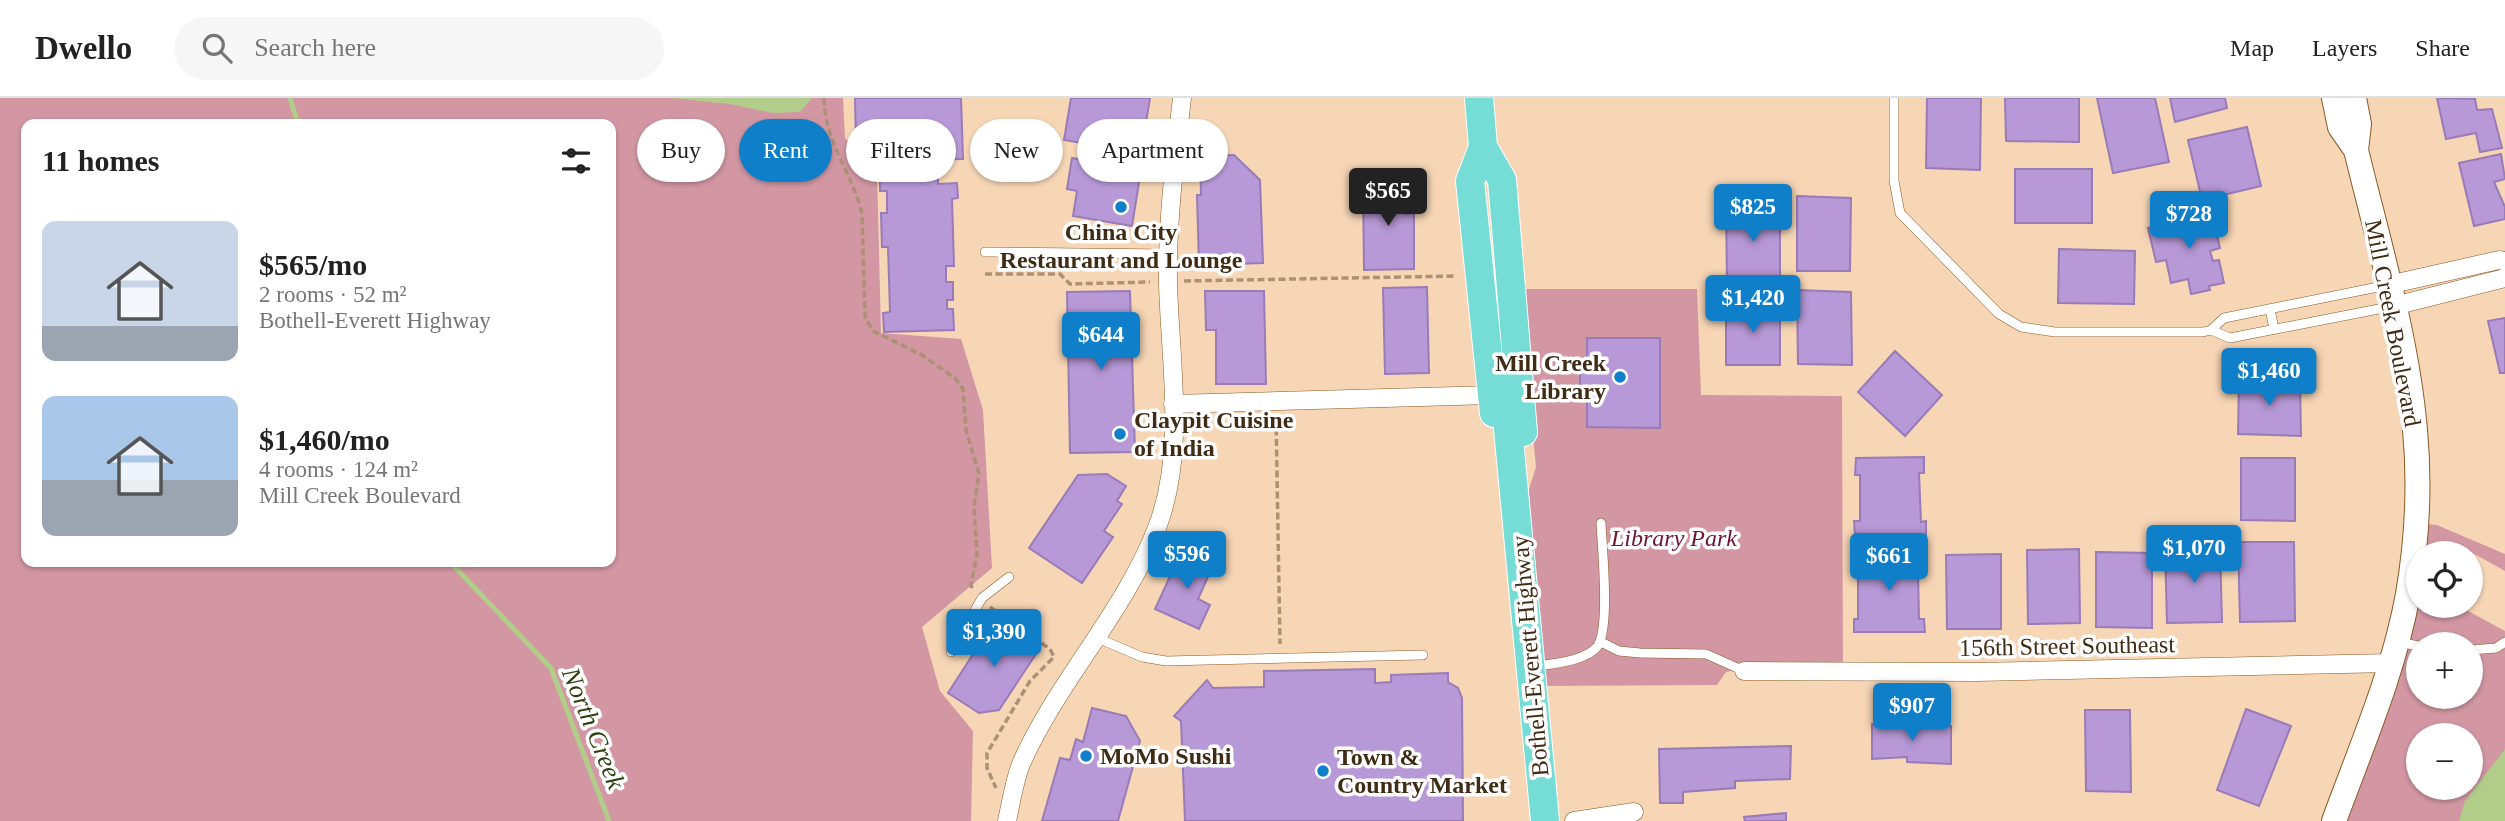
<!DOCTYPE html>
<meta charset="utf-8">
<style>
:root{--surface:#fff;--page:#f6f6f6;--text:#222;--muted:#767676;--line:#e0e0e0;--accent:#107fc9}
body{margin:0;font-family:Georgia,serif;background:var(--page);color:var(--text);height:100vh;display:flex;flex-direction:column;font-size:26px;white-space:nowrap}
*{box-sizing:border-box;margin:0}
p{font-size:23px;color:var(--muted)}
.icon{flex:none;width:38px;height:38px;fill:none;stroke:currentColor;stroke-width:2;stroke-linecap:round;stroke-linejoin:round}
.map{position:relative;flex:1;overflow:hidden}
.drawer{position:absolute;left:21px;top:21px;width:595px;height:448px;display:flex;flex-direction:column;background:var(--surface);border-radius:14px;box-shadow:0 2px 5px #0004}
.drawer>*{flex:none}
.guide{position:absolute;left:637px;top:21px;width:665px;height:63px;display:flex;gap:14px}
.buttons{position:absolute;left:2406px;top:443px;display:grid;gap:14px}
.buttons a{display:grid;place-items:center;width:77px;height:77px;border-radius:50%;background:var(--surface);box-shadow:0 2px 5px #0004;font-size:35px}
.price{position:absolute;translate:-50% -60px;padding:0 16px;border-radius:7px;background:var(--accent);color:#fff;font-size:23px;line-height:46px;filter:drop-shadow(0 2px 4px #0008)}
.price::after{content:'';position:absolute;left:50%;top:42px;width:21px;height:16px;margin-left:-10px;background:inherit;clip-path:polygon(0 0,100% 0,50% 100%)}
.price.current{background:#222;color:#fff}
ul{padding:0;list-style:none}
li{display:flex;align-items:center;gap:21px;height:175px;padding:0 21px}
li span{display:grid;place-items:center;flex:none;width:196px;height:140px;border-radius:14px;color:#555}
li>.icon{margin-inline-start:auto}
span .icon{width:84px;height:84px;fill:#fffc;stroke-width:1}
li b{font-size:30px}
h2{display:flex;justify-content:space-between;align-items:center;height:84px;padding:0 21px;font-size:30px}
.tag{padding:0 24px;border-radius:32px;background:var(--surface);box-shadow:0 2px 5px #0004;font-size:24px;line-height:63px}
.tag.current{background:var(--accent);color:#fff}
header{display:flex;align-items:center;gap:42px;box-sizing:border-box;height:98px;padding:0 35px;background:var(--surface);border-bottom:2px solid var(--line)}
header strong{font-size:33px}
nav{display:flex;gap:38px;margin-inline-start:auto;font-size:24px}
.search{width:490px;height:63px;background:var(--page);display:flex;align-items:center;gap:18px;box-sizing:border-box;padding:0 24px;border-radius:38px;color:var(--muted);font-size:26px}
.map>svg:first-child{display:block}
.green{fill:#d297a3;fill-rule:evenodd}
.water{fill:#b2cd8a}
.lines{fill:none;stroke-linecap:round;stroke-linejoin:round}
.stream{stroke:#b2cd8a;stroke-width:5}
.building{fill:#b799d7;stroke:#987bb7;stroke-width:2}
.lane-casing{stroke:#8a5a23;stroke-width:10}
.street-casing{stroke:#8a5a23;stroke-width:19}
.secondary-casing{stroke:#8a5a23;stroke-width:26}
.primary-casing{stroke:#fff;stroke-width:30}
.path{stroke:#ad9174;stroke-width:3.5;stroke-dasharray:7 3.5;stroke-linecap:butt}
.lane{stroke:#fff;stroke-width:9}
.street{stroke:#fff;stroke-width:18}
.secondary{stroke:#fff;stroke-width:24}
.primary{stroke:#75ddd5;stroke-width:28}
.poi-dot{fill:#107fc9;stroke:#fefefe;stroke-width:2.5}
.labels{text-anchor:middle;stroke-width:7;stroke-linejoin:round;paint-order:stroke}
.poi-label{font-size:24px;font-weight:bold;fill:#402b14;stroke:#fefefe;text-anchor:start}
.street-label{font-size:24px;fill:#402b14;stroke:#fefefe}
.park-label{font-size:24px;font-style:italic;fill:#6f1433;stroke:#fefefe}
.water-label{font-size:26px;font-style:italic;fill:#2e3e0d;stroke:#fefefe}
</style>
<header>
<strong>Dwello</strong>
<div class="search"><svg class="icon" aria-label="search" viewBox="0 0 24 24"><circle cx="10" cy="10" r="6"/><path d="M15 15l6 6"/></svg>Search here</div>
<nav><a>Map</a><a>Layers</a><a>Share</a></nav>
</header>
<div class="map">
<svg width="2505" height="723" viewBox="0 0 2505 723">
<rect width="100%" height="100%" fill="#f7d6b6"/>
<path class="green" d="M0,0H843L845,40L877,72L881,235L961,241L983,312L992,470L922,529L940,593L973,633L971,723H0ZM26,26H611V464H26Z
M1519,191H1697L1701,297L1842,298L1843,567L1749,570L1726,574L1717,587L1539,588L1527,397L1536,369Z
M2416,425L2437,427L2505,456V473L2460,448L2456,455H2418V508H2459L2505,533V723H2334L2391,565ZM2418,546H2471V598H2418ZM2418,637H2471V690H2418Z"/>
<path class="water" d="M672,0H812L800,14L773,15L729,6Z
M2505,651V723H2459L2465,703Z"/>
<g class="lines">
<path class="stream" d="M290,0L298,26
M450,464L551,570L609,723"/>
</g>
<path class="building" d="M855,0H961L963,61L871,63L870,48H856Z
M1071,0H1150L1138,72H1141L1132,128L1073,118L1077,93L1067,91L1072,60L1120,68L1122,52L1064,42Z
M1927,0H1981L1980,72L1926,70Z
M2005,0H2079V44L2006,43Z
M2097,0H2155L2169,64L2113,75Z
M2170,0H2225L2227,10L2175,24Z
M2437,0L2475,1L2477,12L2492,11L2502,50L2480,54L2476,35L2446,41Z
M2247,29L2261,88L2202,102L2188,42Z
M2501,56L2505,81L2494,84L2505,109V121L2474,128L2459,65Z
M1234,57L1260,82L1263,165L1199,167L1197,97H1201L1200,58Z
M2015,71H2092V125H2015Z
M880,77H904V80H938V86L957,85L958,100L952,101L954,168H946V184H953V202H947V211H953L954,232L884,234L883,215L890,214L888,149H882L881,115H887V93H880Z
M1406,85V116L1414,115V171L1364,172L1363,87Z
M1797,98L1851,100L1850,173H1797Z
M1726,109H1780V184L1727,183Z
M2212,115L2220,150L2210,153L2213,163L2219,162L2224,185L2209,188L2210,192L2191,196L2188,181L2171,185L2166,162L2156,164L2148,130Z
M2059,151L2135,153L2134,206L2058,205Z
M1427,189L1429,275L1385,276L1383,190Z
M1797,192L1851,194L1852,267L1798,266Z
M1130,193L1135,354L1070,355L1067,194Z
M1205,193H1264L1266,286H1216V232H1206Z
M1726,206L1780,207V267H1726Z
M2505,220V275H2500L2488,223Z
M1587,240H1660V330L1587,329V295H1580V263H1587Z
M1895,253L1942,297L1905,338L1858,294Z
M2239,281L2300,283L2301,338L2238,336Z
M1924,359V375H1919L1921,424L1926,423V437L1855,438L1854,423H1860V377H1855L1856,360Z
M2241,360H2295V423L2241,422Z
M1107,376L1126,388L1117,403L1122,406L1104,433L1113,439L1082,485L1029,450L1078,377Z
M2238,444H2294L2295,523L2240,524Z
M2220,449L2222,524L2167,525L2165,451Z
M2079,451L2080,525L2028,526L2027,452Z
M1190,454L1214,465L1198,501L1210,507L1199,531L1155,511L1178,461L1185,464Z
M2096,454L2152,455V530L2096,529Z
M1924,456V472L1918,473L1919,521H1924L1925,534H1854V521H1858V475L1853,474V457Z
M2001,456V531H1947L1946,457Z
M989,520L994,524L995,521L1034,545L1036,556L999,612L979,615L948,595L988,533L983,530Z
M1375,571V585L1391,584V577L1448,575V584L1458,590L1462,600L1463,723H1185L1181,623L1174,618L1207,582L1213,590L1264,589V573Z
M1092,610L1126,618L1140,643L1118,723H1042L1060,660L1070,662L1076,641L1083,644Z
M2246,611L2291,628L2259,708L2217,692Z
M2085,612H2130L2131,694L2086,693Z
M1910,625V630L1951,628V666L1907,664V659L1872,661V626Z
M1791,648L1790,681L1735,683V690L1683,694V705H1660L1659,651Z
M1786,715V723H1745L1744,719Z"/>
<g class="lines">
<g class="lane-casing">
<path id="lane" d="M1894,0V83L1900,115L1999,216L2021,229L2055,234H2203L2211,232L2224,220L2388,187
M985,154L1168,156
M2270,211L2274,231
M2211,232L2230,240L2394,208
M1095,539L1142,559L1166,563L1423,557
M1601,544L1619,553L1640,555L1706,556L1744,573
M2399,544L2418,548
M2471,552L2496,550L2505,544
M951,554L982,500L1009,479
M1534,569C1553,565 1582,564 1596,550C1611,536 1602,449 1601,425"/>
</g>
<g class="street-casing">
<path id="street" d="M2388,187L2499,162L2505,163
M2394,208L2505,180
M1173,306L1492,297
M1744,573L1977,574L2391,565
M1007,723C1011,705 1014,684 1021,666C1058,582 1126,513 1158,427C1186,351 1170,264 1168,185C1167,123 1175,61 1182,0
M1574,723L1634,714"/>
</g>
<g class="secondary-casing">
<path id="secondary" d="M2334,0L2340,29L2356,52
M2334,723C2361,649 2394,574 2408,496C2417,443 2420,386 2415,332C2407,239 2378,143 2356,52L2359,26L2354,0"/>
</g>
<g class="primary-casing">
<path id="primary" d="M1479,0L1483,49L1502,82L1523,334
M1483,49L1470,83L1494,315
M1492,297L1506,313L1507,320L1545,723"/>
</g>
<path class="path" d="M824,0C824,42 853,77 862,116L865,219L873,233L922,257L956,281L963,291L966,332L979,376L974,408L977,456L971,488L973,490
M985,176H1060L1070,186L1150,184
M1184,183L1457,178
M1276,320L1280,546
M990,509L1050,551L1054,559L1030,583L987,655V670L996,690"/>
<use href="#lane" class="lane"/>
<use href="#street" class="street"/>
<use href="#secondary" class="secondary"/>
<use href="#primary" class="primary"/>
</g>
<g class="poi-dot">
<circle cx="1121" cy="109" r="7"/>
<circle cx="1620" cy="279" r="7"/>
<circle cx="1120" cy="336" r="7"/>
<circle cx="1086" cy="658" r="7"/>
<circle cx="1323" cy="673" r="7"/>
</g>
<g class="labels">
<g class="poi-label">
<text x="1121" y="142" text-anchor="middle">China City<tspan x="1121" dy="28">Restaurant and Lounge</tspan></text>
<text x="1606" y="273" text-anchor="end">Mill Creek<tspan x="1606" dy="28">Library</tspan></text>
<text x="1134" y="330">Claypit Cuisine<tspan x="1134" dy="28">of India</tspan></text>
<text x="1100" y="666">MoMo Sushi</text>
<text x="1337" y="667">Town &amp;<tspan x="1337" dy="28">Country Market</tspan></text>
</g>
<g class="street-label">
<text transform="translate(2393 225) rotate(79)" y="8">Mill Creek Boulevard</text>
<text transform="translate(2067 548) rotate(-1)" y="8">156th Street Southeast</text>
<text transform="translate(1530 558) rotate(-95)" y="8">Bothell-Everett Highway</text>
</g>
<g class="park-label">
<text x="1674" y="448">Library Park</text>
</g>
<g class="water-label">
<text transform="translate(594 630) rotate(68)" y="9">North Creek</text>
</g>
</g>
</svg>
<div class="buttons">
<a><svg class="icon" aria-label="locate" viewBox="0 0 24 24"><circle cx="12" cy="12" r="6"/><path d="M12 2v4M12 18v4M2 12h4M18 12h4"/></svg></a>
<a>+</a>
<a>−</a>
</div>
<b class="price current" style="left:1388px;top:130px">$565</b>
<b class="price" style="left:1753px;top:146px">$825</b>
<b class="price" style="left:2189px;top:153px">$728</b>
<b class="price" style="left:1753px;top:237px">$1,420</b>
<b class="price" style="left:1101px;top:274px">$644</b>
<b class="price" style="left:2269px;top:310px">$1,460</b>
<b class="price" style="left:2194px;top:487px">$1,070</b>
<b class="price" style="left:1187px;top:493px">$596</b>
<b class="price" style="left:1889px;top:495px">$661</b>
<b class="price" style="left:994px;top:571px">$1,390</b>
<b class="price" style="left:1912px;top:645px">$907</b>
<div class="guide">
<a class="tag">Buy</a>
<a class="tag current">Rent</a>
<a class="tag">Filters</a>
<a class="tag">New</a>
<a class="tag">Apartment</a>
</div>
<section class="drawer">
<h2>11 homes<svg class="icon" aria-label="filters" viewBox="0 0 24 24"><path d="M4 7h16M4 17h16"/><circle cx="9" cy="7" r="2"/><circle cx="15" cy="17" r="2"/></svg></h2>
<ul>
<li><span style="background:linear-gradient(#c9d6e8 75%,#9aa5b1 0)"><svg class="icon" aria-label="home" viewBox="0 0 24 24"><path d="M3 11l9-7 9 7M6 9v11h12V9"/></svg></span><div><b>$565/mo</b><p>2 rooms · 52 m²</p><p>Bothell-Everett Highway</p></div></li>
<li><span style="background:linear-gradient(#a9c7e8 60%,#9aa5b1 0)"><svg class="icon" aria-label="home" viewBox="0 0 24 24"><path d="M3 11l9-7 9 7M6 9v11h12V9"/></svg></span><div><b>$1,460/mo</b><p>4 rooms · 124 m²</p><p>Mill Creek Boulevard</p></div></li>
</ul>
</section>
</div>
